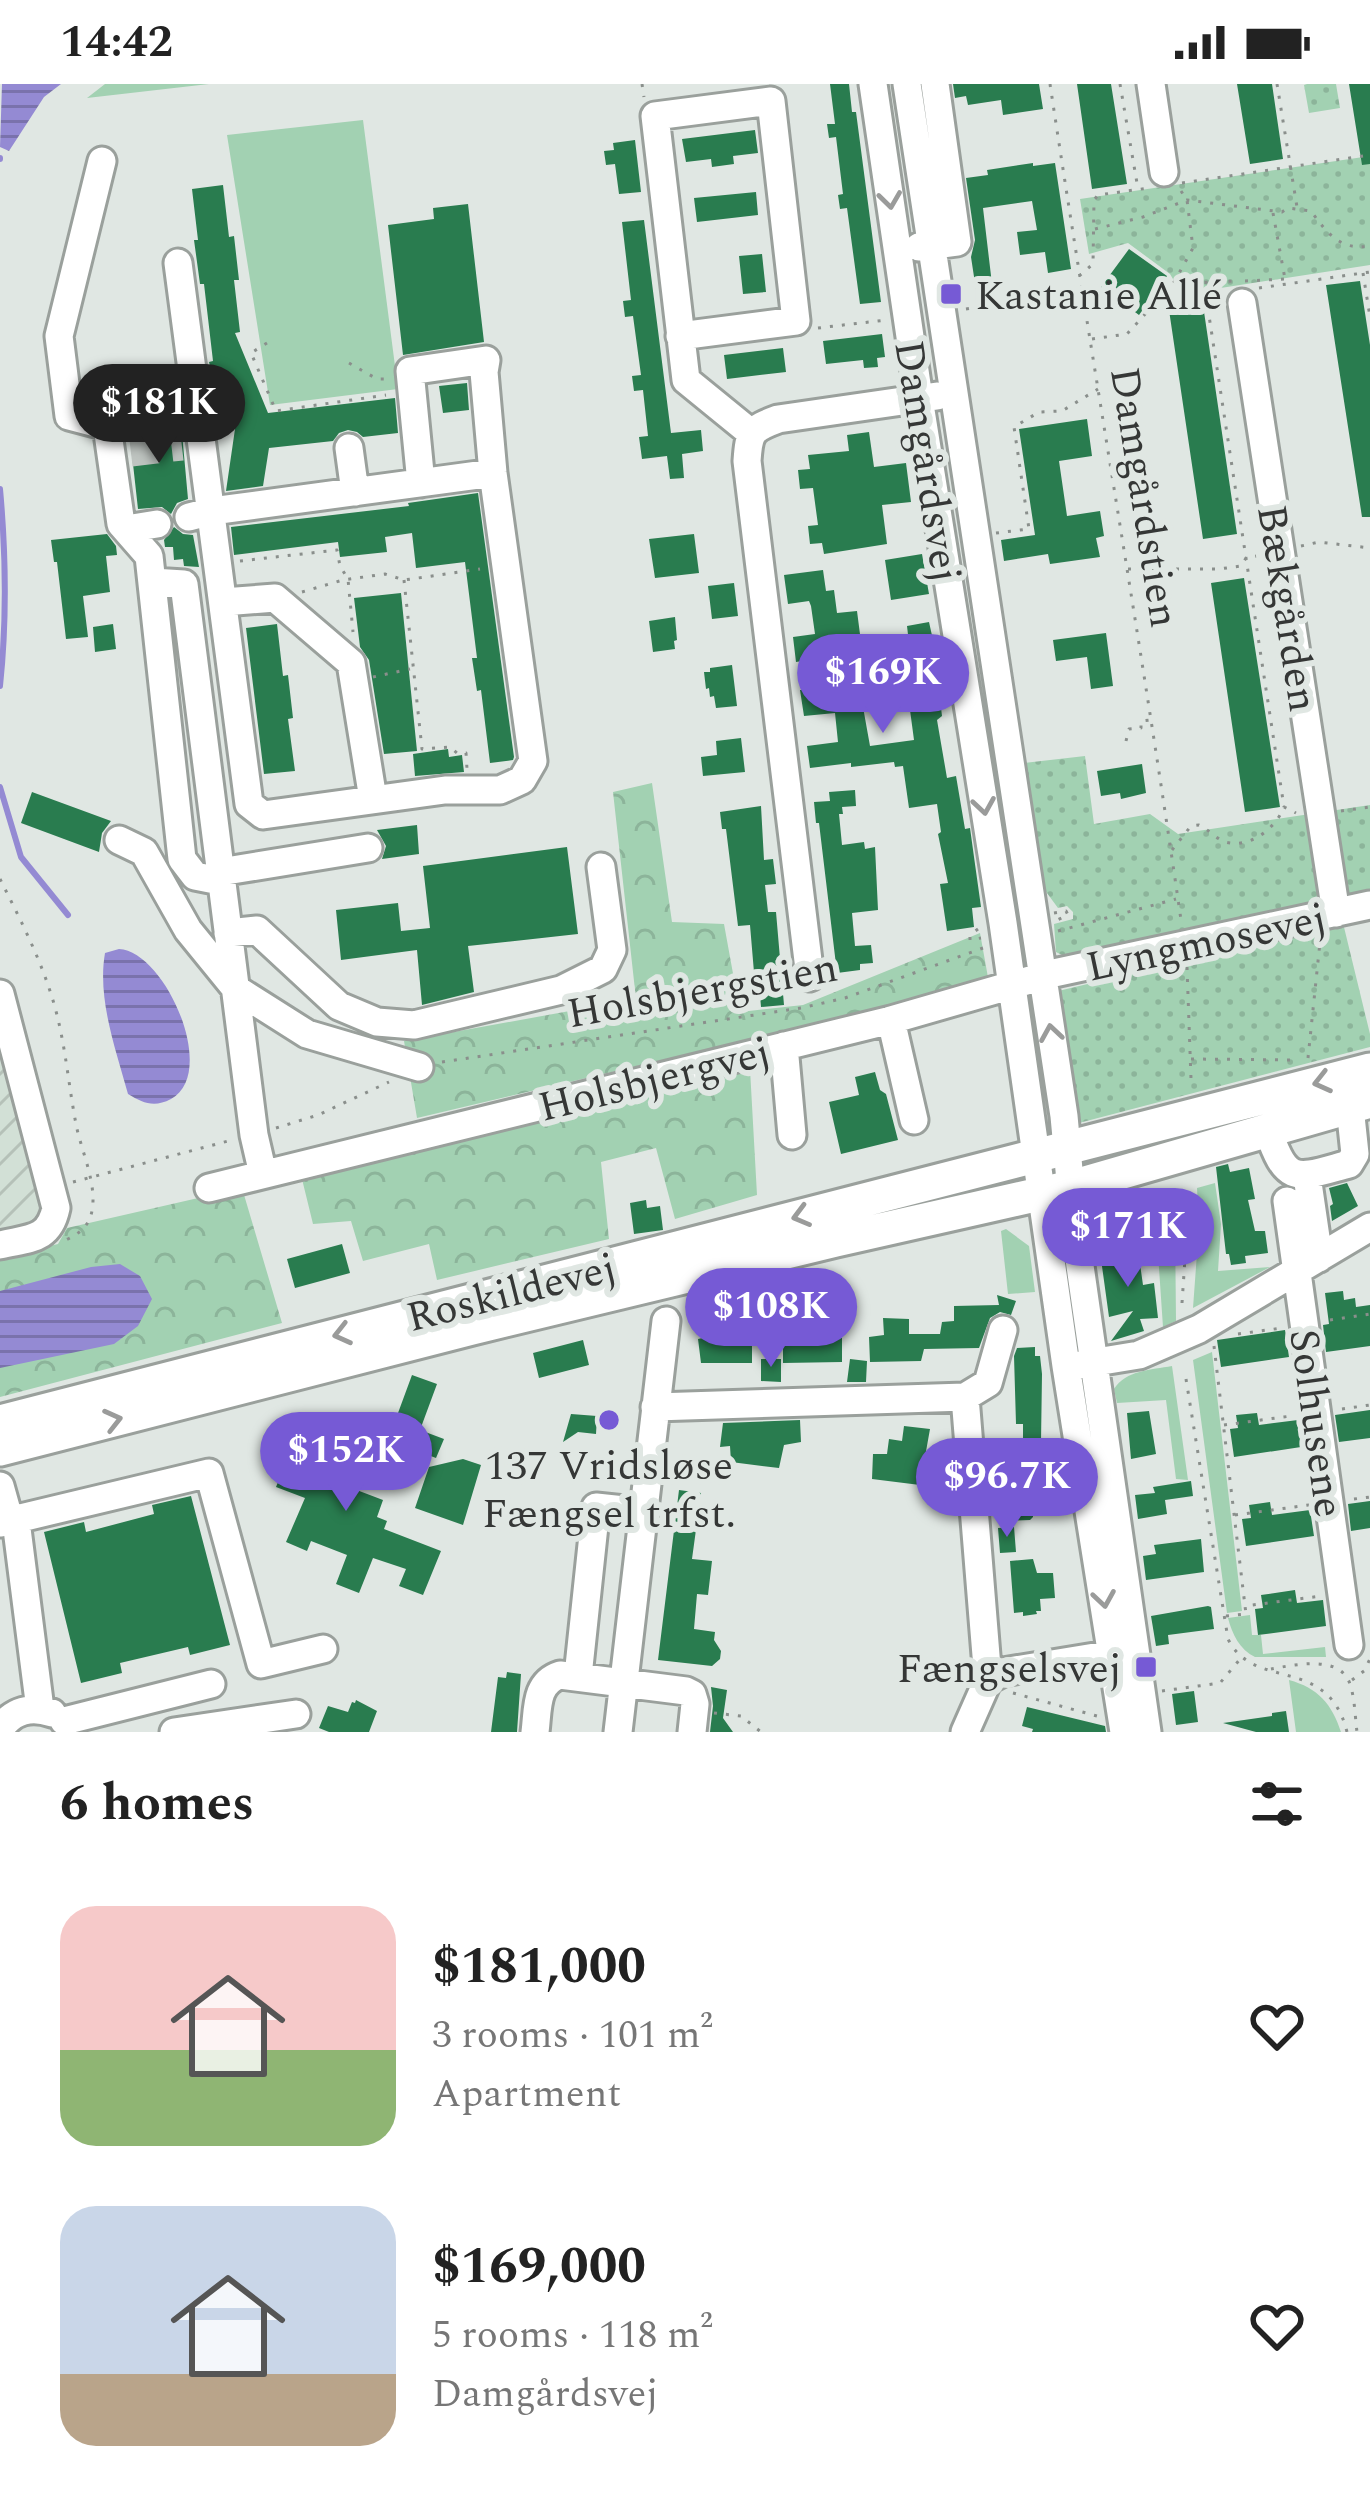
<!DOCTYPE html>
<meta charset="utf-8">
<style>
:root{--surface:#fff;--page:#f2f2f2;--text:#222;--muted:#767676;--accent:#765ad5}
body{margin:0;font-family:Spectral,serif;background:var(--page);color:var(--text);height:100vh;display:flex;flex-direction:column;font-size:45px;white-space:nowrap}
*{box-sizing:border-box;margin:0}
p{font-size:39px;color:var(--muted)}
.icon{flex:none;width:66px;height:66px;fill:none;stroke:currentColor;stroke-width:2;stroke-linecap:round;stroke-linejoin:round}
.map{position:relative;height:1648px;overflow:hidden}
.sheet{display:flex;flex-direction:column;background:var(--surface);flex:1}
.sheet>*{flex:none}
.price{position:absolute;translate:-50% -102px;padding:0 27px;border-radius:42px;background:var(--accent);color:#fff;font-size:39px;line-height:78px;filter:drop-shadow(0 3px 6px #0008)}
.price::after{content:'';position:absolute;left:50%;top:72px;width:36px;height:27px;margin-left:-18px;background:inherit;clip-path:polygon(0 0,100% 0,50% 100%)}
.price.active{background:#222;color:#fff}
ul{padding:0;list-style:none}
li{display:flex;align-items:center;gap:36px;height:300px;padding:0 60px}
li span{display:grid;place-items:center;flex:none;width:336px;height:240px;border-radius:36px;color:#555}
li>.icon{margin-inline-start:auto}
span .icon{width:144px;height:144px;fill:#fffc;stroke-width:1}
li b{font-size:51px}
h2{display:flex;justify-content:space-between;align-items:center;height:144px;padding:0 60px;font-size:51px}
.status{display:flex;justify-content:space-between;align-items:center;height:84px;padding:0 60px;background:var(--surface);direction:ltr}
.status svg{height:33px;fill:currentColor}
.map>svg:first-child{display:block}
.industrial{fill:url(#industrial-furrows)}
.grass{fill:#a2d1b2}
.forest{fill:url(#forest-crowns)}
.park{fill:url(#park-dots)}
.water{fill:url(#water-rules)}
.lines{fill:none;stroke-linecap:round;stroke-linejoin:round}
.stream{stroke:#948ad3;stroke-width:6}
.building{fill:#297c4f}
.minor-tunnel{stroke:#bec4c0;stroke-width:27;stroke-dasharray:27 14;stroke-linecap:butt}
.minor-casing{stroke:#9aa09c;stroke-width:33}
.major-casing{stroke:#9aa09c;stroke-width:39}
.path{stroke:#8a8f8c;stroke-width:3;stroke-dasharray:3 9;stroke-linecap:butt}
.minor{stroke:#fff;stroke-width:27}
.major{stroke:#fff;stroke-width:33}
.oneway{stroke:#9a9b9a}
.poi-dot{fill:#765ad5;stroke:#e0e7e3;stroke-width:4.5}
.labels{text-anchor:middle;stroke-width:12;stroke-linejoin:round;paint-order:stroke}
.poi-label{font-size:42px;fill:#353736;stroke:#e0e7e3;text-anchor:start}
.street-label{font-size:42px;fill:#353736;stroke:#e0e7e3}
</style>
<div class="status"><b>14:42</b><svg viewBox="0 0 49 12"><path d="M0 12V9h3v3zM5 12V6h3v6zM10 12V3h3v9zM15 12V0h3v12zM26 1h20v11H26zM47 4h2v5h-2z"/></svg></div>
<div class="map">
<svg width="1370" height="1648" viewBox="0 0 1370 1648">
<defs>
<pattern id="industrial-furrows" width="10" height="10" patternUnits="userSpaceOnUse" patternTransform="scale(3)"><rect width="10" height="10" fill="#d2e0d6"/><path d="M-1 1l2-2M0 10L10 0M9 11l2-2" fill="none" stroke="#b5c1b8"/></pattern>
<pattern id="forest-crowns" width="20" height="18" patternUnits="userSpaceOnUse" patternTransform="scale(3)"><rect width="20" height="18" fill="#a2d1b2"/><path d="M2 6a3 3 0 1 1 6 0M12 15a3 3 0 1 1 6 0" fill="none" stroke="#8cb49a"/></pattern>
<pattern id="park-dots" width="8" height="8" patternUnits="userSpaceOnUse" patternTransform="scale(3)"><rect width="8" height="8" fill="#a2d1b2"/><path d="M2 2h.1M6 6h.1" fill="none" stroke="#8cb49a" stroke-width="1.8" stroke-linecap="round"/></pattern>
<pattern id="water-rules" width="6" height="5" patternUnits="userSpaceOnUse" patternTransform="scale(3)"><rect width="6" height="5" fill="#948ad3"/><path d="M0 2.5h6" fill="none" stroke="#7a72ac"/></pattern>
</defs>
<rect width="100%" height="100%" fill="#e0e7e3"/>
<path class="industrial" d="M0,968L52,1154L0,1170Z"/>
<path class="grass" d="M105,0H209L87,14Z
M363,36L398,305L270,321L227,51Z
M1215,1099L1221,1140L1218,1187L1270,1183L1193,1224L1199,1142L1197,1104Z
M1178,1108L1175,1128L1106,1125L1127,1119L1128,1124L1144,1122V1115Z
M1092,1136L1175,1138L1176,1237L1163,1243L1157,1155L1094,1161Z
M1006,1145L1029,1162L1035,1208L1008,1210L1001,1147Z
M1212,1268L1242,1527L1227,1529L1193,1276Z
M1172,1282L1188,1396L1176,1395L1166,1316L1117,1319L1114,1305C1126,1286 1151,1286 1172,1282Z
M1250,1531L1252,1551H1261L1263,1570L1325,1563L1326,1573H1255C1240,1566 1232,1550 1228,1534Z
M1289,1596C1318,1604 1332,1620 1341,1648H1296Z"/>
<path class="forest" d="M652,699L672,838L724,840L740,928L803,921L980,849L989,899L417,1034L404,957L636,915L613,708Z
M750,985L757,1111L675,1135L656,1064L601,1078L609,1155L437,1196L429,1160L363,1177L351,1137L313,1140L301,1091Z
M242,1104L282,1239L0,1313V1174L58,1160L67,1144Z"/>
<path class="park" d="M1307,0H1336L1340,24L1309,29L1304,1Z
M1370,72V181L1182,210L1170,190L1128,159L1089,170L1080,115Z
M1085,672L1094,740L1150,730L1178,750L1370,721V806L1070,875L1056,868L1054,840L1073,835V828L1067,822L1058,824L1044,805L1024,679Z
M1343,839L1370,950V963L1075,1040L1054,908Z"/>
<path class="water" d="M2,0H61L44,13L9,67L0,63Z
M119,865C165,867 219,989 171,1015C154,1024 143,1019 128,1010C116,966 97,915 105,869Z
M120,1180L140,1192L152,1215L138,1242L114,1260L0,1284V1207L91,1183Z"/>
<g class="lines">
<path class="stream" d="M0,75V74
M0,405C6,471 7,536 0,602
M0,703L21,773L68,831"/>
</g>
<path class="building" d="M830,0H849L852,28H856L881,218L860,220L847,124L840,125L838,111L843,110L836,53L829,54L827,40H835Z
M953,0H1039L1043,25L1003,31L1001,16L968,21L966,12L955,14Z
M1077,0H1111L1127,100L1092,105Z
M1237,0H1272L1283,75L1250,80Z
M1349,0H1370V80L1362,81Z
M755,46L758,69L733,72L734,80L712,83L711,75L686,78L682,55Z
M635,56L641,108L619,110L615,80L606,81L604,67L614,66L613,59Z
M1033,79V82L1055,79L1071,185L1048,189L1045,168L1020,171L1017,148L1037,146L1032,117L983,124L994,217L978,219L971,173L975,156L966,94L988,91L987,86Z
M223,101L229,153L234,152L239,196H234L240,248L235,249L268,329L395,314L398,349L363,353L357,348L348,346L339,349L333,357L269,364L263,402L226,407L235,345L210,282L209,278L213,277L204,200H200L194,156H198L192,105Z
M756,108L758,131L697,138L694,114Z
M468,120L484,258L403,271L388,141L434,135L433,124Z
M644,136L671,349L701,346L703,367L682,370L684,394L670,395L667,372L642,375L639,353L648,352L643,306L634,307L632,292L641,291L633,232L625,233L623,217L631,216L622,138Z
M1129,165L1167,192L1139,231L1101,203Z
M762,170L766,208L743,210L739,172Z
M1360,197L1370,261V433H1362L1326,201Z
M1203,221L1237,450L1203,455L1169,226Z
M882,250L885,273L877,274L878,283L864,284L863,276L826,280L823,257Z
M783,264L786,288L727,295L724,271Z
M467,299L469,326L443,329L439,302Z
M1087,335L1092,372L1059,377L1067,432L1100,427L1104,452L1096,454L1100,473L1050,480L1048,470L1004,477L1001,456L1035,451L1019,345Z
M181,338L188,415L177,419L171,430L162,423L138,425L129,344Z
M869,348L874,383L906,379L911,418L882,421L887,460L824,470L822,459L810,460L808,442L818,441L813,404L800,405L798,386L810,385L808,371L849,367L847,351Z
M478,409L514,673L513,676L490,679L481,606L477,607L472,574H477L465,478L416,484L412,449L385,453L387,468L340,473L338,458L234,471L231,443L409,422L408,419Z
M174,443L183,450L193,451L199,483L184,482L183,475L174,476L173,463H165L164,456Z
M107,450L116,462L117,471L106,472L110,508L83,512L88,553L66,555L57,478H54L51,456Z
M694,450L699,489L655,494L649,455Z
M922,470L929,510L891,516L885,476Z
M823,486L826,507L834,506L837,529L857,527L861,558L842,560L847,601L854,600V606L902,599L905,616L863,623L870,662L914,656L908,611L939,607L942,632L937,636L947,694L956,692L965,745L970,744L974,773L981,823L972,824L974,843L947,847L940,800L948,799L938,750L941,748L937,720L909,724L903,682L895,683L894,678L851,683V679L810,684L807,662L838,658L835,629L804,632L800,606H806L802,577L796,578L793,553L815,550L811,522L809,517L788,520L784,491Z
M1244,494L1280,723L1245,728L1211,499Z
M734,499L738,532L712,535L708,502Z
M401,509L417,667L384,670L369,576L360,563L354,514Z
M675,533L677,556L674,557L675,565L653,568L649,537Z
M929,538L933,556L909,559L907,542Z
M113,540L116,565L95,568L93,543Z
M277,540L283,592L288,591L293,634L288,635L295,687L264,690L246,544Z
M1106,549L1113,602L1091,605L1087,573L1056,577L1053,556Z
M732,581L737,622L716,624L714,612L710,613L709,604L706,605L704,588H710V584Z
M741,654L745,688L703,692L701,673L717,671L716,657Z
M448,665L449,673L462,671L464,688L415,692L413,670Z
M1142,680L1146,709L1121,715L1120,709L1101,712L1097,687Z
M855,706L856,722L842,723L843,730H839L842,761L864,758L865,765L875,763L878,826L852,829L855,862L871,861L873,879L860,880V886L837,889L819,739H816L814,718L830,717L829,708Z
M32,708L111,737L102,749L99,768L21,739Z
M761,722L764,776L773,775L776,800L765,801L768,828H776L784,921L761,923L760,911L756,912L750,841L738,842L726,745H722L720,728Z
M417,741L419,770L382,775L386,762L377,746Z
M567,763L578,850L468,862L474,908L422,921L417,866L341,876L336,826L398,819L401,847L430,844L423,782Z
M875,988L880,1006L886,1010L898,1056L841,1070L829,1018L859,1011L855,993Z
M1228,1080L1230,1088L1249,1084L1255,1115L1248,1116L1255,1147H1265L1268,1169L1245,1172L1246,1179L1231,1181L1229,1170H1226L1216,1083Z
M1347,1099L1358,1122L1332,1137L1330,1122L1333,1120L1329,1104Z
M646,1116L647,1124L660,1122L663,1146L634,1150L630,1119Z
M1137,1159L1143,1201L1154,1199L1158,1234L1140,1235L1144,1247L1111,1257L1133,1227L1109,1233L1101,1175L1106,1174V1169L1122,1167L1121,1160Z
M342,1160L350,1189L295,1204L287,1175Z
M1343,1207L1344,1216L1355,1214L1356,1223L1370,1221V1262L1326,1268L1323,1241L1329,1240L1325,1209Z
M997,1211L1016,1217L1011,1231L1000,1228L990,1234L979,1264L924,1265L921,1277L870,1278L869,1253L884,1251L883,1234L909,1235V1250H940L942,1238L954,1237V1222L999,1221Z
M783,1235H828L829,1251L842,1254V1278L783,1279Z
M712,1236H741V1252L752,1254V1279H701L698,1255L712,1252Z
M1285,1246L1289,1273L1221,1283L1217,1256Z
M583,1256L589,1281L539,1294L533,1269Z
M1035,1263V1272H1040L1042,1290L1041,1358H1023V1340H1016L1014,1272L1017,1264Z
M761,1275H781V1298L761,1297Z
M850,1275L867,1277L866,1298H847Z
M412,1291L437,1300L420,1346L444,1355L436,1374L399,1360L410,1333L398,1329Z
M1370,1326V1354L1339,1358L1335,1331Z
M1149,1327L1156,1370L1131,1375L1127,1329Z
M1257,1329L1259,1341L1298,1336L1301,1363L1234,1373L1230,1345L1238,1344L1236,1331Z
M571,1330L597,1332L596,1350L578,1348L563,1358Z
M286,1333L324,1348L311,1382L337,1391L349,1359L373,1371L361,1403L354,1405L383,1416L377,1433L387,1437L384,1445L441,1467L423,1511L399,1502L406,1485L373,1474L359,1509L336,1500L347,1471L311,1457L307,1467L286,1458L305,1414L276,1403L292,1364L277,1358Z
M800,1336L801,1358L784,1361L779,1384L731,1378L730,1362L720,1363L723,1339Z
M904,1342L930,1345L920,1401L872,1395L873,1370H887L889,1355L902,1357Z
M463,1375L481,1381L463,1441L415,1424L429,1383Z
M1029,1382L1030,1396L1051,1394L1053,1420L1033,1422V1433L1030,1436L1006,1437L1002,1387H1010V1383Z
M1191,1397L1193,1412L1165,1416L1167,1430L1138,1435L1135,1411L1155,1409L1153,1403Z
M679,1406L701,1409L692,1475L712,1477L708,1511L697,1510L694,1545L715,1548L714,1556L721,1567L720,1575L712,1582L658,1576Z
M191,1412L230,1561L190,1571L188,1563L120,1579L122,1589L81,1599L44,1448L84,1438L86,1448L154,1430L152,1421Z
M1370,1417V1444L1351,1447L1348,1420Z
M1270,1418L1272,1431L1310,1426L1314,1452L1246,1462L1242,1435L1251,1434L1249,1421Z
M1014,1443L1016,1468L1000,1469L998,1444Z
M1201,1455L1204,1488L1146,1496L1143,1472L1156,1470L1154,1461Z
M1033,1475L1037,1489H1053L1055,1514L1040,1515L1041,1527H1036L1037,1530L1023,1532V1528L1014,1529L1010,1477Z
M1295,1506L1297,1519L1323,1516L1326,1542L1258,1551L1255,1525L1263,1524L1261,1511Z
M1208,1522L1211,1523L1214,1545L1168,1551L1169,1560L1156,1562L1151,1532Z
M507,1588L521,1590L517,1648H491L498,1593L506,1594Z
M711,1603L727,1606L723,1634L733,1648H710L713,1622Z
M1194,1607L1198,1638L1176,1641L1172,1610Z
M356,1616L377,1627L369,1648H329L319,1644L328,1622L348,1628L352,1618L355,1619Z
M1027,1623L1105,1642L1106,1648H1032L1033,1645L1022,1642Z
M1286,1627L1289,1648H1256L1223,1639L1272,1632V1629Z"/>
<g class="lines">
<path class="minor-tunnel" d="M131,369L182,363"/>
<g class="minor-casing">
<path id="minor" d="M873,0L919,314L1003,839L1066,1282L1124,1648
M907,0L1064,1032L1074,1140L1147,1648
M1151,0L1164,88
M102,77L59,252L69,332L107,342L121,440L149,472L182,775L195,792L210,795L221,793
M919,163L957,158L935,0
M178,179L249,720L263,731L445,706H500L522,696L533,677L493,389L484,288L486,276L410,287L421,399
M1242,219L1336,829
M680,252L796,237L771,17L655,32L686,296L751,349
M349,364L355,408
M189,433L212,427L493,389
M126,445L157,440
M152,498L184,500L254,1051L263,1090
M223,518L275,514L351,579L373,715
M119,756L144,768L188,846L236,905L307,950L419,983
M220,788L368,764
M228,849L257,846L339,922L377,938L414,941L561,906L603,885L612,866L601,783
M810,893L747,377C749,348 751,345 778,335L937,312
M0,910L56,1124C49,1157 29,1154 0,1161
M891,936L914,1036
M784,962L792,1051
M1268,1046C1287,1103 1297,1094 1349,1080L1355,1070L1350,1023
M1307,1092L1319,1174
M209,1104L891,936L1054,889L1370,821
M1287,1117L1349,1561
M1078,1281L1139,1271L1199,1245L1370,1143
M965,1313L988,1596
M965,1313L988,1299L1003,1246
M655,1323L965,1313
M0,1402L7,1427L16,1437L40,1625
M0,1439L209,1389L261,1580L323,1565
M578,1592L596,1423L643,1428
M64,1637L211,1600
M0,1645C13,1626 31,1622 52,1629
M174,1648L296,1630
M535,1648C538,1625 535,1599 560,1591L686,1607L692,1610L695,1620L692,1648
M618,1648L666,1237
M965,1648L988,1596L1003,1588L1113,1570"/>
</g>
<g class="major-casing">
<path id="major" d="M0,1338L1370,986
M0,1365L472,1244L836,1156L1071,1103L1370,1017"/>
</g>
<path class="path" d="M642,0L644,13
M1050,0C1092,279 1141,557 1181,836
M1120,0L1138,105
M1277,0L1297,123
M1182,99L1370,71
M1181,107L1187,116L1193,164L1173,200L1236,197
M1273,129L1285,195
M1095,145L1143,133L1187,116L1282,128L1288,124L1311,127C1327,149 1340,167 1370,162
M1363,189L1370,233
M1079,192L1093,180L1094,116L1098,111L1149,104
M1245,197L1285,195V200
M1259,204L1370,188
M1206,212L1284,723
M966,225L1081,207
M818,244L886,236
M1092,255L1127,250L1148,227L1220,210
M267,259L251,269L276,327L386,311
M349,279L377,295H385
M996,449L1029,445L1014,343L1039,328L1062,327L1098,305
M1301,462L1319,458L1370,464
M240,477L337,466L340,482L348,495L353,548
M1128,485H1219L1241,482L1246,474L1256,472
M404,496L422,665L450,663L457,669H466L467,685
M302,508L343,496L385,490L404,496L480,485
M373,593L410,585
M1126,657L1129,645L1141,644V637L1150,636
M1341,727L1370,723
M1172,766L1191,742L1199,741C1208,745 1215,754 1225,758C1250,765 1276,744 1284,723L1296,729
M0,795C22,839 45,883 57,931C66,967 69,1004 76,1040C81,1067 99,1103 91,1131C87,1144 78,1150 66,1156
M1054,829L1066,827L1068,831L1055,837
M978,845L970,851V856L981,854
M1058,847L1176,815
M1187,883L1191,995
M1308,974L1320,858
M1191,975L1298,976
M442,978L801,924L845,914L983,864
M276,1044L318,1031L389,998
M73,1098L232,1056
M1104,1128L1186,1131
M1094,1132L1187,1136
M1182,1219L1189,1115
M1330,1236L1370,1230
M1238,1250L1282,1244
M1214,1262L1245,1522
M1186,1295L1228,1555C1254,1608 1328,1570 1347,1648
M1342,1325L1370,1321
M1224,1341L1291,1332
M1354,1415L1370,1413
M1235,1431L1309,1421
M1226,1532L1246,1530L1245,1522L1321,1512
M1271,1585C1294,1581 1340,1570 1350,1600C1355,1615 1355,1633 1357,1648
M1352,1596L1364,1587L1370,1575
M1162,1607L1220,1599L1241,1574
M1013,1609L1097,1632
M714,1629L741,1632L761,1648"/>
<use href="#minor" class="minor"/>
<use href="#major" class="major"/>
</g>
<defs><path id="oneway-chevron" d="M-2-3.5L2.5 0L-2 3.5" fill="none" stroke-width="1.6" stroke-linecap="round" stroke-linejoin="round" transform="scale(3)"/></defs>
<g class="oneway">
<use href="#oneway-chevron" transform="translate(890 116) rotate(82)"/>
<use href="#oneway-chevron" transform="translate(984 722) rotate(81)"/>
<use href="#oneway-chevron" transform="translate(1051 949) rotate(-99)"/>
<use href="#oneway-chevron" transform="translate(1322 998) rotate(166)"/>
<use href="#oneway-chevron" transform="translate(801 1132) rotate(165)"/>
<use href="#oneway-chevron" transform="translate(342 1250) rotate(166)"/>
<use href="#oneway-chevron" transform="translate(113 1336) rotate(-14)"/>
<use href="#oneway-chevron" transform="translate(1104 1515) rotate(81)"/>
</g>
<g class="poi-dot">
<rect x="939" y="198" width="24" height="24" rx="6"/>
<circle cx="609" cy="1336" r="12"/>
<rect x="1134" y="1571" width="24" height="24" rx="6"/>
</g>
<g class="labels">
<g class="poi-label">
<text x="975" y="225">Kastanie Allé</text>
<text x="609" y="1395" text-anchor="middle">137 Vridsløse<tspan x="609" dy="48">Fængsel trfst.</tspan></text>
<text x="1122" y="1598" text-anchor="end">Fængselsvej</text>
</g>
<g class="street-label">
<text transform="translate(929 377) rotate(81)" y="15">Damgårdsvej</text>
<text transform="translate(1146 413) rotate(81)" y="15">Damgårdstien</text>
<text transform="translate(1289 524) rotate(81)" y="15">Bækgården</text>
<text transform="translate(1206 857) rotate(-12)" y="15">Lyngmosevej</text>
<text transform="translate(702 905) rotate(-10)" y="15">Holsbjergstien</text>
<text transform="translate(654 994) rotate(-14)" y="15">Holsbjergvej</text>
<text transform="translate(511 1207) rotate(-14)" y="15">Roskildevej</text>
<text transform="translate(1318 1339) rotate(82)" y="15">Solhusene</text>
</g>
</g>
</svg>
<b class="price active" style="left:159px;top:382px">$181K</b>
<b class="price" style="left:883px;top:652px">$169K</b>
<b class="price" style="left:1128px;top:1206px">$171K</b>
<b class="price" style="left:771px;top:1286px">$108K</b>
<b class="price" style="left:346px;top:1430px">$152K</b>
<b class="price" style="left:1007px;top:1456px">$96.7K</b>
</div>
<section class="sheet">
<h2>6 homes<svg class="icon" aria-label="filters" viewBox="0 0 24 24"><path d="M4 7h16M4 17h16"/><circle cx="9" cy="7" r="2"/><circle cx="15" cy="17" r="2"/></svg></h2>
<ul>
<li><span style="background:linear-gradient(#f6c9c9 60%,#8fb573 0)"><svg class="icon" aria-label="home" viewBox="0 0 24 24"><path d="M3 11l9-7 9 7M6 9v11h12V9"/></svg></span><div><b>$181,000</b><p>3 rooms · 101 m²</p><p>Apartment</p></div><svg class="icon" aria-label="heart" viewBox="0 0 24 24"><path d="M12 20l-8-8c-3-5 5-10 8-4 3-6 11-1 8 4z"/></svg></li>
<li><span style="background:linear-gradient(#c9d6e8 70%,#b9a48a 0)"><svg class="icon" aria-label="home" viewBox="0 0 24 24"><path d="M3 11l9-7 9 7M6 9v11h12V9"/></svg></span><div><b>$169,000</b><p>5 rooms · 118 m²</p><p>Damgårdsvej</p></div><svg class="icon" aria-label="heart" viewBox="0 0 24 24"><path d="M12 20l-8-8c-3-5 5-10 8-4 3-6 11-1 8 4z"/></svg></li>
</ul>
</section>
